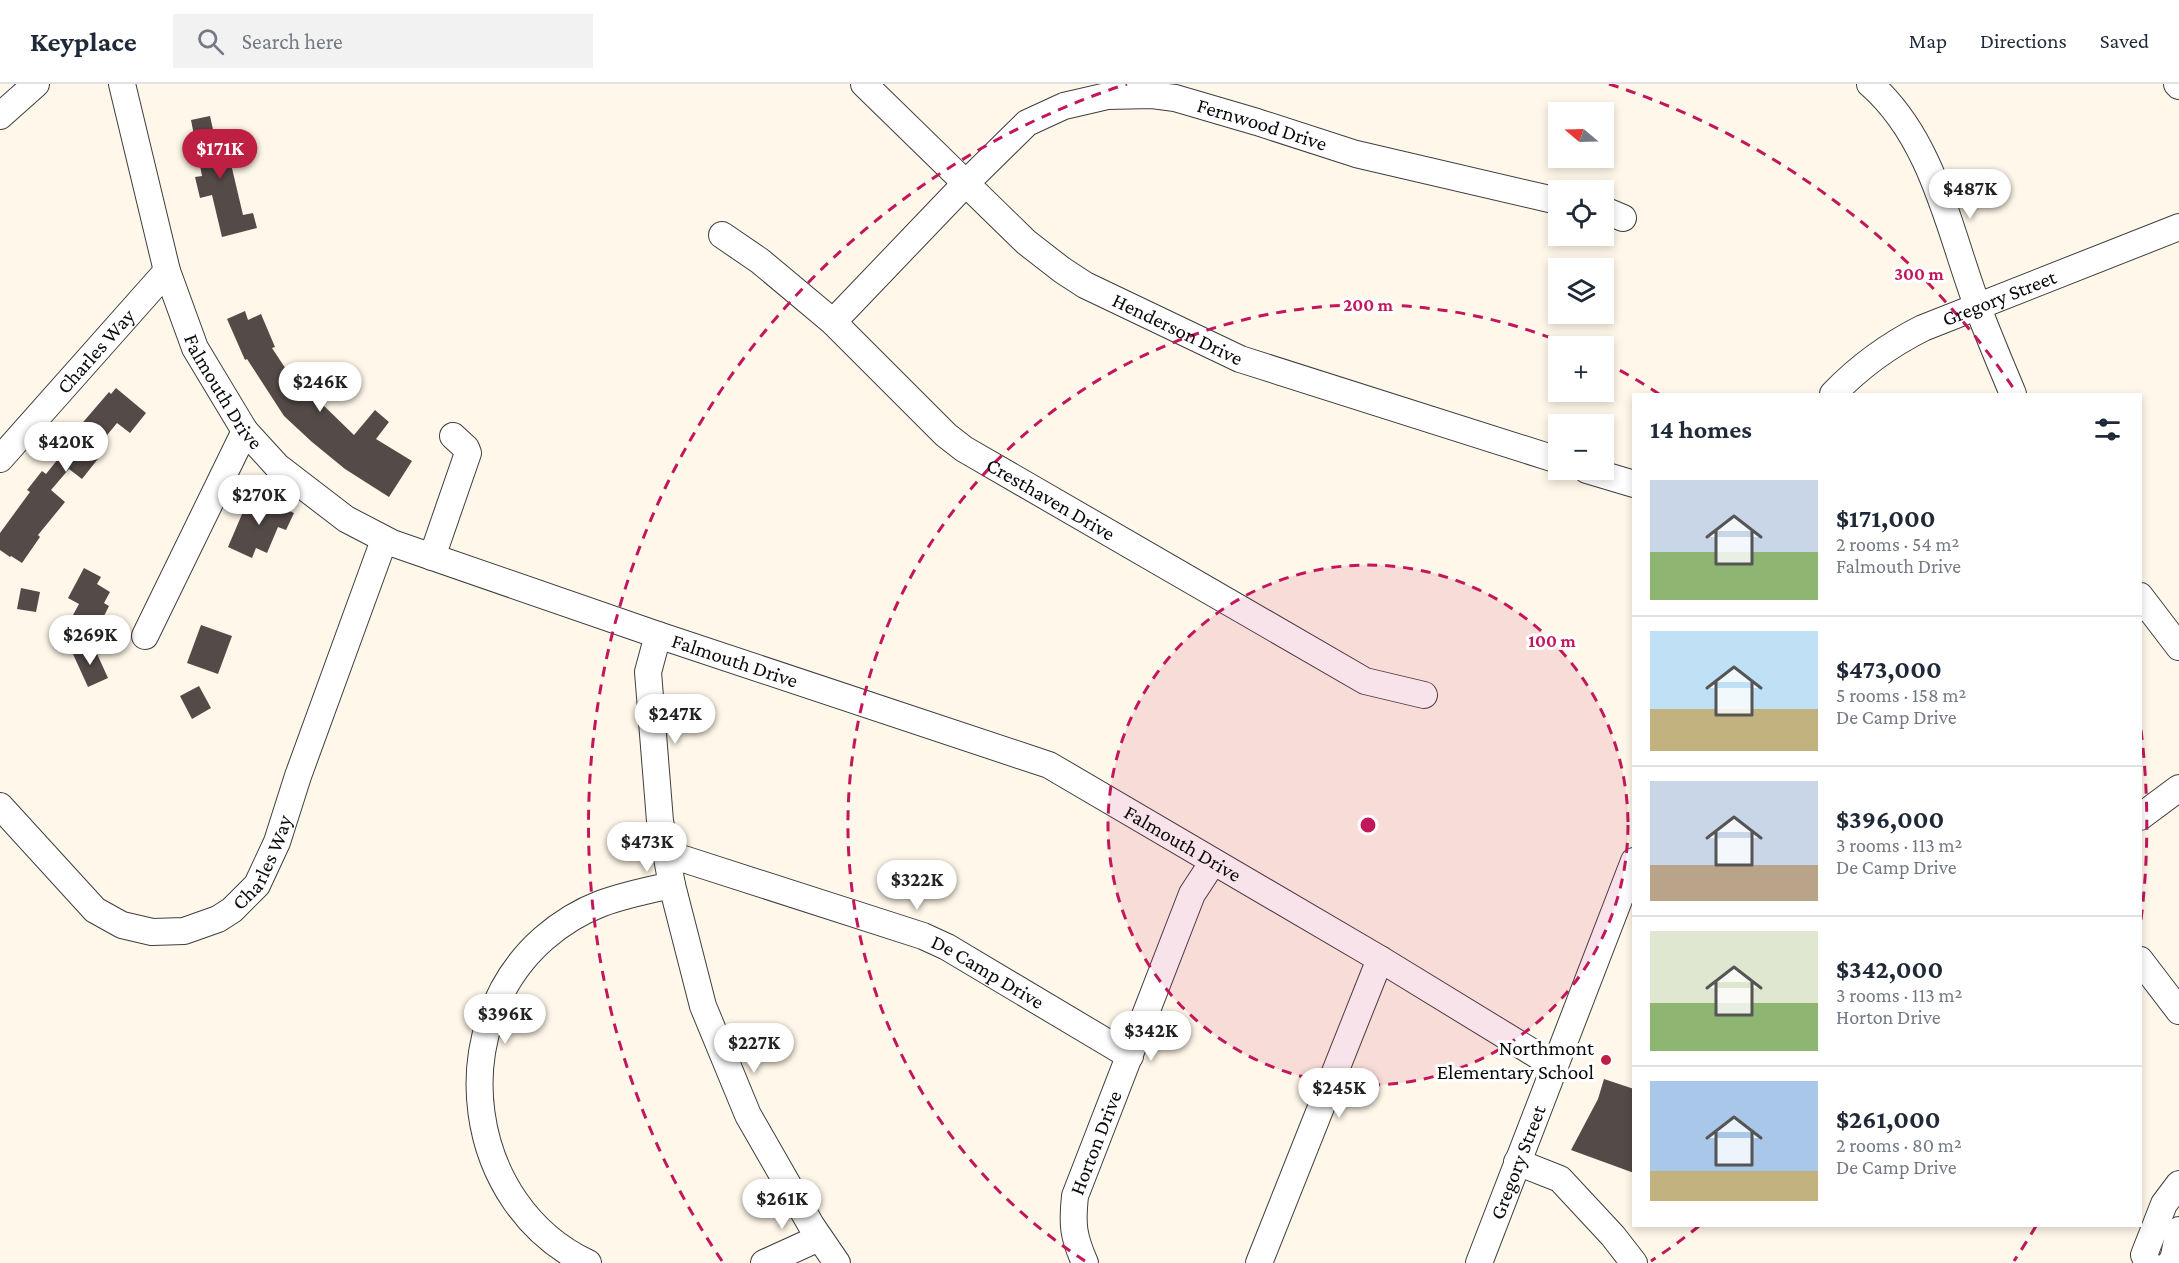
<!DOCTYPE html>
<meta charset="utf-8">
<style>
:root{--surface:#fff;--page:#f2f2f3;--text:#1f2937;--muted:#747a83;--line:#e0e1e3;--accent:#bf1f43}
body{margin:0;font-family:"Crimson Pro",serif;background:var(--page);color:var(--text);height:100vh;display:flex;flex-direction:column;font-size:22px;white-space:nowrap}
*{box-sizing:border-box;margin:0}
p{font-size:20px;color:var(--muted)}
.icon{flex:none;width:33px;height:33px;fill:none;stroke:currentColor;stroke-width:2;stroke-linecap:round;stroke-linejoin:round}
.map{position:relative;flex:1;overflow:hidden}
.details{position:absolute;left:1632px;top:309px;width:510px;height:834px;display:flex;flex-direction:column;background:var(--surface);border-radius:0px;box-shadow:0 3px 9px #0003}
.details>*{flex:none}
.needle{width:39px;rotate:289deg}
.buttons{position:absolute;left:1548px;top:18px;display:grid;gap:12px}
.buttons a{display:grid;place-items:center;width:66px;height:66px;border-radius:0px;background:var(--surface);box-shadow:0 3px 9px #0003;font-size:30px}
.price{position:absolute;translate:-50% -51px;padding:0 14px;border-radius:21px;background:#fff;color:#222;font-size:20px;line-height:39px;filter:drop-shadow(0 2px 3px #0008)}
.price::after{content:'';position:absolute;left:50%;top:36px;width:18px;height:14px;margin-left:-9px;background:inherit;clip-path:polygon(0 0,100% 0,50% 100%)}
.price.on{background:var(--accent);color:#fff}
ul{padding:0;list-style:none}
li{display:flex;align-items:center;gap:18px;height:150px;padding:0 18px}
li+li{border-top:2px solid var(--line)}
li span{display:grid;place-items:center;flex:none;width:168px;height:120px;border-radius:0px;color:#555}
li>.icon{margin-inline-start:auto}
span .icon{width:72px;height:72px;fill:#fffc;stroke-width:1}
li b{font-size:26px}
h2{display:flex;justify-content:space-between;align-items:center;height:72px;padding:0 18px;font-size:26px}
header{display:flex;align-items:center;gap:36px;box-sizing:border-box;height:84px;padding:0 30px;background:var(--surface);border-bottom:2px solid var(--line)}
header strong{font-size:28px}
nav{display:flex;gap:33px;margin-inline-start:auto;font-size:21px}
.search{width:420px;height:54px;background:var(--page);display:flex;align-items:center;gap:15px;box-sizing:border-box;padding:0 21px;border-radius:0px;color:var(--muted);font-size:22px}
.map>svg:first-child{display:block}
.building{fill:#544a47}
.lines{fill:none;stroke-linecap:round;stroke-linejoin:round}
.minor-casing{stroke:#3e3e3e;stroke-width:28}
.minor{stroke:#fff;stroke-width:26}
.ring{fill:none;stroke:#c2185b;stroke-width:3;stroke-dasharray:10 8}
.poi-dot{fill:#bf1f43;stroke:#fff;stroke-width:2}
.labels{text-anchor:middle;stroke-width:6;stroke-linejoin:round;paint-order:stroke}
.street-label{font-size:21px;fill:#0b0b0b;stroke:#fff}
.poi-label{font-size:21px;fill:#0b0b0b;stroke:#fff;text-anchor:end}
.centre{fill:#c2185b;stroke:#fff;stroke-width:3}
.ring-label{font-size:18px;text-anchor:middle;font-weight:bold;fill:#c2185b;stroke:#fff;stroke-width:6;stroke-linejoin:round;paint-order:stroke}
</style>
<header>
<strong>Keyplace</strong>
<div class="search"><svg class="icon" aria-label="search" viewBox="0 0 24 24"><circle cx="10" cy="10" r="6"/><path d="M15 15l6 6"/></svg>Search here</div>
<nav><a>Map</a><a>Directions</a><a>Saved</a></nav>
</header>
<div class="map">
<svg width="2179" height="1179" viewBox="0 0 2179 1179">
<rect width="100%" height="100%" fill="#fff7e9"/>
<path class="building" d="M210,32L218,68L233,65L236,79L231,80L243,131L253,129L257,144L222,153L212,111L200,114L195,93L202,92L191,36Z
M245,227L248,236L261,230L275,263L272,264L301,308L312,297L329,314L322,320L354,351L375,326L389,338L376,355L412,377L389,413L345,385L312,358L284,332L247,275L245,276L227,235Z
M116,304L146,329L130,349L117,339L99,361L105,366L82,395L69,385L51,406L65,418L38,451L40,453L22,479L11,472L10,473L0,466V449L30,408L27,406L42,387L46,390L66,365L64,362L78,344L109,308L111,310Z
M251,409L294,429L286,446L278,443L267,469L256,464L252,474L228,463Z
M84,484L101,493L97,500L110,508L104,519L109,522L98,544L73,531L79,520L68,514Z
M21,504L40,508L36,528L17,525Z
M201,541L232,552L218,590L187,579Z
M93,561L108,594L88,603L73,570Z
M199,602L211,624L192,635L180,612Z
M1604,995L1634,1005V1089L1571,1066L1598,1015Z"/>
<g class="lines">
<g class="minor-casing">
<g id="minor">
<path id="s1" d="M122,0L167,187L195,264L245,347L277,382L346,435L392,459L658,551L1049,681L1380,875L1555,982"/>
<path id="s2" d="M864,0L1026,158L1062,186L1085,201L1240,275L1558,376"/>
<path d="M1870,0C1933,55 1949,146 1977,221C1988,251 2001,281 2013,310"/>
<path d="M2177,0L2179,2"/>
<path d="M0,32L36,0"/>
<path d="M1604,126L1623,134"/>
<path id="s3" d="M722,151L760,177L833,238L946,351L964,365L1365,597L1424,611"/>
<path id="s4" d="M833,238L967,98L1027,39L1064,22L1107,12L1152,11L1175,14L1257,38L1356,70L1558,117"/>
<path id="s5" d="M1833,310C1859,283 1889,261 1923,244L2179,143"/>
<path id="s6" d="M0,375L167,187"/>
<path d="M1587,386L1634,400"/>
<path d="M432,473L468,369L466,364L453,352"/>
<path d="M2140,512L2179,563"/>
<path d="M658,551L648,588L660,737L672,801L703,922L748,1031L811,1141L837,1179"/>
<path d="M145,552L245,347"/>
<path id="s7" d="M0,722L95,826L122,841L152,848L184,847L218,835L232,826L257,801L277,758L298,692L384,456"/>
<path d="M2140,733L2179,704"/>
<path id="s8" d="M665,769L923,852L947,863L1130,972"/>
<path d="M2140,876L2179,927"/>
<path d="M1517,1078L1560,1095L1613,1152L1634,1179"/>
<path d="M588,1179C465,1121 442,945 543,855C584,819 621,812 672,801"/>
<path d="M764,1179L819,1154"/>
<path id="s9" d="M1085,1179C1073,1152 1072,1140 1075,1112L1192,810L1213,778"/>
<path d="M1259,1179L1380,875"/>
<path id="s10" d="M1479,1179L1634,777"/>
<path d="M2148,1179L2144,1171L2164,1120L2179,1100"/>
<path d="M2170,1179L2173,1177L2179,1146"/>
</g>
</g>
<use href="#minor" class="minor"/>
</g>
<circle cx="1368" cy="741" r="260" fill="#c2185b" fill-opacity=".12"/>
<g class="ring">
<circle cx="1368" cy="741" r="260"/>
<path d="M1699 1142A520 520 0 0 1 1651 1177M1085 1177A520 520 0 0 1 1571 262M1604 278A520 520 0 0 1 1659 310"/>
<path d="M2036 1142A779 779 0 0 1 2014 1177M722 1177A779 779 0 0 1 1127 0M1609 0A779 779 0 0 1 2014 305M2141 646A779 779 0 0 1 2141 836"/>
</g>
<circle class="poi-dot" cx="1606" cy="976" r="6"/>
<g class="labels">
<g class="street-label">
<text dy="7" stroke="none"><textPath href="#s4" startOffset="522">Fernwood Drive</textPath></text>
<text dy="7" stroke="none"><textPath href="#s5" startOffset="194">Gregory Street</textPath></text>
<text dy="7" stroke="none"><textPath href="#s2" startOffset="402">Henderson Drive</textPath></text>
<text dy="7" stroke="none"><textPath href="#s6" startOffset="144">Charles Way</textPath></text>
<text dy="7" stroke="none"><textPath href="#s1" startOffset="326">Falmouth Drive</textPath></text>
<text dy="7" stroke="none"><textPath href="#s3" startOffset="424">Cresthaven Drive</textPath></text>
<text dy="7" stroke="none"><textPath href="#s1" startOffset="920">Falmouth Drive</textPath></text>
<text dy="7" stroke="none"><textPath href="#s1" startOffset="1406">Falmouth Drive</textPath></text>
<text dy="7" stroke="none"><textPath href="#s7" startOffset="345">Charles Way</textPath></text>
<text dy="7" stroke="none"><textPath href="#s8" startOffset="345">De Camp Drive</textPath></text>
<text dy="7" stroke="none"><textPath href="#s9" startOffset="126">Horton Drive</textPath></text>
<text dy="7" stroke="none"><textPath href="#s10" startOffset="108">Gregory Street</textPath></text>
</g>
<g class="poi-label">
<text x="1594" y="971">Northmont<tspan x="1594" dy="24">Elementary School</tspan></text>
</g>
</g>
<circle cx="1368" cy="741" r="9" class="centre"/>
<g class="ring-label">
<text x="1919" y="196">300 m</text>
<text x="1368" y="227">200 m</text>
<text x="1552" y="563">100 m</text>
</g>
</svg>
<div class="buttons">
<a><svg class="needle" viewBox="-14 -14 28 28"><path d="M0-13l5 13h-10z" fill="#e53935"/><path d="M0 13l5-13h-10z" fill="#747a83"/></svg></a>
<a><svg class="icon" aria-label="locate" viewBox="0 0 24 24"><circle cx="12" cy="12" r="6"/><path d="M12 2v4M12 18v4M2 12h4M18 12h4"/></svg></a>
<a><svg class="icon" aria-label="layers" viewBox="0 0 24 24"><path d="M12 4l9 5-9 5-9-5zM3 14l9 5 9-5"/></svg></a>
<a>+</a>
<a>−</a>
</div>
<b class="price on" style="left:220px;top:96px">$171K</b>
<b class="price" style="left:1970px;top:136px">$487K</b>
<b class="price" style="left:320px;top:329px">$246K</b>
<b class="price" style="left:66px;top:389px">$420K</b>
<b class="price" style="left:259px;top:442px">$270K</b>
<b class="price" style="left:90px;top:582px">$269K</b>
<b class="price" style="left:675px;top:661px">$247K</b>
<b class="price" style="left:647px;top:789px">$473K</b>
<b class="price" style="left:917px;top:827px">$322K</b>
<b class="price" style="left:505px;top:961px">$396K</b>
<b class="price" style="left:1151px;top:978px">$342K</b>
<b class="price" style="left:754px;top:990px">$227K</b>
<b class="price" style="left:1339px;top:1035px">$245K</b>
<b class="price" style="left:782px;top:1146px">$261K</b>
<section class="details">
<h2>14 homes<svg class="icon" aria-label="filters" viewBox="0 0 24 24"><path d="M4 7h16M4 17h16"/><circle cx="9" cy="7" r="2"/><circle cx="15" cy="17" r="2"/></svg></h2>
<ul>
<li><span style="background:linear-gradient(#c9d6e8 60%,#8fb573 0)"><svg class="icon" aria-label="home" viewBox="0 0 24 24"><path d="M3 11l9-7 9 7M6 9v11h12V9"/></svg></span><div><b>$171,000</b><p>2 rooms · 54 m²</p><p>Falmouth Drive</p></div></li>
<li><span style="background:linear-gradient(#bfe0f5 65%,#c2b280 0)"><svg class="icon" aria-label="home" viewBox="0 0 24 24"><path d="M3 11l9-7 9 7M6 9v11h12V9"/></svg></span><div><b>$473,000</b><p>5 rooms · 158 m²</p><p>De Camp Drive</p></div></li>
<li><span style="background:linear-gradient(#c9d6e8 70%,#b9a48a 0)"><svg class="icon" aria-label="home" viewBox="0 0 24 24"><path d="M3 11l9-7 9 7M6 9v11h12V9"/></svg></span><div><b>$396,000</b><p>3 rooms · 113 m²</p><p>De Camp Drive</p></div></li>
<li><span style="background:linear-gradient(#dfe7d0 60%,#8fb573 0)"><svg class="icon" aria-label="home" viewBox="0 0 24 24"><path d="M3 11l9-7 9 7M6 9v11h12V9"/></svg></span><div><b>$342,000</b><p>3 rooms · 113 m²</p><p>Horton Drive</p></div></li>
<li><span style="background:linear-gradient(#a9c7e8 75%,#c2b280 0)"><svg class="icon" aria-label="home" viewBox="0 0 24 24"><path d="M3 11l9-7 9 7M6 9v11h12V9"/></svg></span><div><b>$261,000</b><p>2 rooms · 80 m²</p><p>De Camp Drive</p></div></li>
</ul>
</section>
</div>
